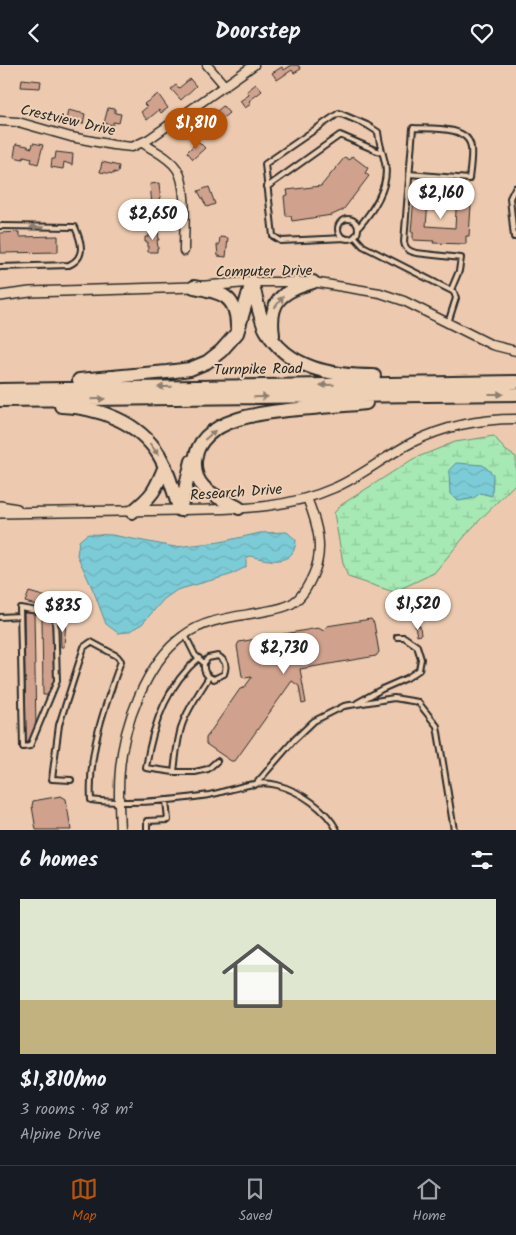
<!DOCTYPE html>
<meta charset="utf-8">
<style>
:root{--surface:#171b24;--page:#242831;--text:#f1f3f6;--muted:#9ea1a6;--line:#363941;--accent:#b45309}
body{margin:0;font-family:Kalam,sans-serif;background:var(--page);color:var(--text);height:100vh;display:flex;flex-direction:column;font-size:19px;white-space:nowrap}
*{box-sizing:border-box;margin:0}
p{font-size:16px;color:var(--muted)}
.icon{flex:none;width:28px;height:28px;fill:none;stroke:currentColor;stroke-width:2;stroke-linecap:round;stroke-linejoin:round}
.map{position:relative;height:765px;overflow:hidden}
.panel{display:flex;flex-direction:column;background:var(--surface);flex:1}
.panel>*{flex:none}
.price{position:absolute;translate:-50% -42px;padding:0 11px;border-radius:18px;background:#fff;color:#222;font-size:16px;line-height:32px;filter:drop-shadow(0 1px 2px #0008)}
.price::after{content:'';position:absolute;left:50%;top:30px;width:15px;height:11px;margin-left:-8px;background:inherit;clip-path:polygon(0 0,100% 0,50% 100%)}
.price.selected{background:var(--accent);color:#fff}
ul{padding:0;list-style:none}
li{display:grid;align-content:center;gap:10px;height:265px;padding:0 20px}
li span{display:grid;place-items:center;height:155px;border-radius:0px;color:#555}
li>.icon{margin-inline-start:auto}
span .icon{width:90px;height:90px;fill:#fffc;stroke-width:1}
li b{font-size:21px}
h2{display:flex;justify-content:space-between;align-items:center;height:60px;padding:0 20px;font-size:21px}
header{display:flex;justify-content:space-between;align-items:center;height:65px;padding:0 20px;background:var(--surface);font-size:22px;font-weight:600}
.tab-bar{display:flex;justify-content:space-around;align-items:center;height:70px;border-top:1px solid var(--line);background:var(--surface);font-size:14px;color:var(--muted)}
.tab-bar a{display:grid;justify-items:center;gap:2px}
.tab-bar .selected{color:var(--accent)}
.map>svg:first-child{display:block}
.wetland{fill:url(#wetland-marsh);stroke:#688a70}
.water{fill:url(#water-waves);stroke:#5c8c92}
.building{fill:#d0a28d;stroke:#2b2b2b}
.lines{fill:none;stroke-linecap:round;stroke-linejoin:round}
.service-casing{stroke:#2b2b2b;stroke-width:8}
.minor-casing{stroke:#2b2b2b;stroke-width:11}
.tertiary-casing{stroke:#2b2b2b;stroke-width:12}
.trunk-casing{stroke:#2b2b2b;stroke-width:16}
.service{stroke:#eed0b4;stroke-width:4}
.minor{stroke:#eed0b4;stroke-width:8}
.tertiary{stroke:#eed0b4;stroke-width:9}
.trunk{stroke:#eed0b4;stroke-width:12}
.oneway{fill:#8c7e70}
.labels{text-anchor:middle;stroke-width:4;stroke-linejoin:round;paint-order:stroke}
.street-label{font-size:15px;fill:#2b2b2b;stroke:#eed0b4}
</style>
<header><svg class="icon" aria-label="back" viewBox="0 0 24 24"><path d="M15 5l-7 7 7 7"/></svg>Doorstep<svg class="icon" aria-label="heart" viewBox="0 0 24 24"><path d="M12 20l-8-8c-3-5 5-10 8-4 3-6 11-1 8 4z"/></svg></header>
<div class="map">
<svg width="516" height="765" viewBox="0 0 516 765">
<defs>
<pattern id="wetland-marsh" width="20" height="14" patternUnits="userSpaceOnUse" patternTransform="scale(1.25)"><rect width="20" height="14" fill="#a6e9b4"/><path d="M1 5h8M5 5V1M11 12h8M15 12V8" fill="none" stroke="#8fc89b"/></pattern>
<pattern id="water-waves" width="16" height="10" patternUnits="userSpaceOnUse" patternTransform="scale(1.25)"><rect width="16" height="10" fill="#7cccd7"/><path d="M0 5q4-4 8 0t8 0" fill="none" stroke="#6bafb9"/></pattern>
</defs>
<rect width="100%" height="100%" fill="#edcaaf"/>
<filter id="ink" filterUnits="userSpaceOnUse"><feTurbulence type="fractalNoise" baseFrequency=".02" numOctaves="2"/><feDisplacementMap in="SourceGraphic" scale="10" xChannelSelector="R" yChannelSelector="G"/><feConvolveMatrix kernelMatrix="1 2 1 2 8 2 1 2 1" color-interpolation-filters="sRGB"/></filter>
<g filter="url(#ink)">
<path class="wetland" d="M494,371L505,385L516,392V418L471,464L434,508L394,527L348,512L343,498L334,448L341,440L413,394L455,377Z"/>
<path class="water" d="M456,398L483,400L493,409L492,431L480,428L474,433L459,436L450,429L449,405Z
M287,467L296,475C295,502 268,496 250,491L246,494V502L230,510L177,525L164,534L142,559L128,567L118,568L106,559L94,527L77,490L79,476L86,470L89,469L112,470L175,482L220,477L260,468Z"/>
<path class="building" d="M292,0H298L301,4L294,8L292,5L277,15L272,8L282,2L284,5Z
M22,14L41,16L40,23L21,22Z
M190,14L196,21L181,35L171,24L176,20L179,23Z
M256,19L262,26L249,36L251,39L245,43L240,36L249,30L247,26Z
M158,29L168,43L161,48L159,45L147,55L141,47L147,42L144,39Z
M223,41L229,48L219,56L221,58L211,68L203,58Z
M108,43L115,44V48L121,49L119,58L113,57V60L104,58Z
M68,45L85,49L83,59L66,56Z
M198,76L205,83L193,94L187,87Z
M33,78L43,80L38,99L31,97L32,93L24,91L23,94L14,92L16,79L28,81V82L32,83Z
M56,87L73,89L72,100L64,97L63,104L51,102L52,94H55Z
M352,91L368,103L365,108L369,111L343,145L332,150L292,156L291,151H286L284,131L288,130L287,125L321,121L345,92L349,95Z
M102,97L119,101L118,108L114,107V109L100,107Z
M159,118L161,139L152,140L150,119Z
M415,121L424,122L423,124L429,125L426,161L455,163L457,128H463V125H472L469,171H466V179L433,178L434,176L413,175V167H411Z
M209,122L215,139L207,142L198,126Z
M149,165H158L159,175H157L158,183H157V187H148V177H145V172H149Z
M19,167V172L58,171V187L1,188L0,168Z
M220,172L228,173L226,192L218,191L217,180H219Z
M29,527L71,539L68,549L25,537Z
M24,548H34L36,665H34V668H33L32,678H26Z
M42,553H52L54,619H52V622H50L49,630H43Z
M371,554L374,558L379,587L376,591L300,604L306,638L302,639L299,621L292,616L235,696H231L206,679V673L240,624L244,623L252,612L245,613L242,611L237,581L239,577L318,563L324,566L327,561Z
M60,557H66L64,582H61Z
M415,561H420L421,570L417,571Z
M61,731L66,734L71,765H36L32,741L33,736Z"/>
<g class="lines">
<g class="service-casing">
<path id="service" d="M409,109L469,114C470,104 472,93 471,83C469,60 430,64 413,63L404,177C405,184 409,186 416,188L461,193L459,206L451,225
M267,122L340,70L382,88
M338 164a10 10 0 1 1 20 0a10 10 0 1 1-20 0Z
M0,161L75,162C81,176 87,192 69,200L0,202
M355,172L363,181L454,227L456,233L448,258
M514,172L510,133L515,123
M345,173L281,176L273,171L265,99L339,48L367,60L378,67C379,78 383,88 385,98C390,121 372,147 358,163
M20,543L55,549L57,616L30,681L23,682Z
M0,552L20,551
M185,570L195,590L204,598C203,607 206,611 214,614L224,609C227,601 226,596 218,591L208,593L204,598
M209,612C199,628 188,643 182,660C177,675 176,691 174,707H195L208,704L217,696
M357,638L382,624L407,613L419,605L421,594L417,581L404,572H397
M174,707L146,703C152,661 166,621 199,593
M71,715L52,714L59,660L84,582L91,577L117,591L121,596C105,641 88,686 91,735C130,740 170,736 209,730C231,726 254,714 277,720C300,726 326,744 337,765
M255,720L294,675L314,656L344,641L394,633L418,637L437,661L454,765
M147,765V756L168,755L166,735"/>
</g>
<g class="minor-casing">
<path id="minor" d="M207,0L225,21
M0,56L18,57L71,72L113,80L132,82L149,74L254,0
M143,78C154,86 169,92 177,104C188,121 184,165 184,186
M252,217H313L380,228L404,236L492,280L516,286
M180,445C232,444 285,445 334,423C362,411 385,391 413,377C445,361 480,354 516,354
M120,765C119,745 118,724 120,705C123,661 146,598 183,571C205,554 235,552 261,547C271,545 282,544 291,539C302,533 308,521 313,510C325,484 317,458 307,433"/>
</g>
<g class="tertiary-casing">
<path id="tertiary" d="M0,231L30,227L194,222L252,217
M0,441L17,444
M0,448L180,445"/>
</g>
<g class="trunk-casing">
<path id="trunk" d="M252,217C256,231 260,255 266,265C288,304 332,311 374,311
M194,222C220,227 237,230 237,261
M273,270C268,236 282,226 313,217
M79,315L167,307L190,304L207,297L221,286L237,268L252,217
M0,325L516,317
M0,335L516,329
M61,341C98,342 139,357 159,390C169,406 173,427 180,445
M239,443C217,431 193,425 195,396C199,349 277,346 312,343C330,341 348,340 366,338
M180,445L192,396
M132,447C153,430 155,426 165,401"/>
</g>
<use href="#service" class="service"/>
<use href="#minor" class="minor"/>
<use href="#tertiary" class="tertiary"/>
<use href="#trunk" class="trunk"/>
</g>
<defs><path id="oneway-solid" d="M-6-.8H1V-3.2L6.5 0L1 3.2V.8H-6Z" transform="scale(1.25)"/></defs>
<g class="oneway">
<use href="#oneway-solid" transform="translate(37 162) rotate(-179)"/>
<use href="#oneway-solid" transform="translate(279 237) rotate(-53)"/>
<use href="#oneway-solid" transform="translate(327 320) rotate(179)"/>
<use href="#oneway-solid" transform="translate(165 322) rotate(179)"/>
<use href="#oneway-solid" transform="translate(496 329)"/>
<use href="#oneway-solid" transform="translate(261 332) rotate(-1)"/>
<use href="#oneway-solid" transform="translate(98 334) rotate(-1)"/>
<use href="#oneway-solid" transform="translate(210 370) rotate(-41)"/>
<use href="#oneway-solid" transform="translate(154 384) rotate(53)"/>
</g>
</g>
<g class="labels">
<g class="street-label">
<text transform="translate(68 55) rotate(13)" y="5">Crestview Drive</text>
<text transform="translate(264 206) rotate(-1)" y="5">Computer Drive</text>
<text transform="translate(258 304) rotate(-1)" y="5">Turnpike Road</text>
<text transform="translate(236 427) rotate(-4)" y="5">Research Drive</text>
</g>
</g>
</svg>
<b class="price selected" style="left:196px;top:85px">$1,810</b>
<b class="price" style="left:441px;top:155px">$2,160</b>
<b class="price" style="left:153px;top:176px">$2,650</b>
<b class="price" style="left:418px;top:566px">$1,520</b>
<b class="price" style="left:63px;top:568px">$835</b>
<b class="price" style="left:284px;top:610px">$2,730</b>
</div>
<section class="panel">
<h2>6 homes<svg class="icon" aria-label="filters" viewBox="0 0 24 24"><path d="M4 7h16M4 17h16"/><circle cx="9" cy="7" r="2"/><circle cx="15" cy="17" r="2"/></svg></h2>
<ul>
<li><span style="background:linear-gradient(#dfe7d0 65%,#c2b280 0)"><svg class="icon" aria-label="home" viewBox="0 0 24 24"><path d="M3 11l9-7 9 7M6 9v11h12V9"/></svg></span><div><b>$1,810/mo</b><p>3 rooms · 98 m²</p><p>Alpine Drive</p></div></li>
</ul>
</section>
<nav class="tab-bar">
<a class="selected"><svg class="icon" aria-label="map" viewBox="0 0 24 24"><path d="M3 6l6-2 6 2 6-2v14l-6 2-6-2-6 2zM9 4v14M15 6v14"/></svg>Map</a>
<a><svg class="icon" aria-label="saved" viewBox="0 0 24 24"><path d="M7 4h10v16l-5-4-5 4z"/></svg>Saved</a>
<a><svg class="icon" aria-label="home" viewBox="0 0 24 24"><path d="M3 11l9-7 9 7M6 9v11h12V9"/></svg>Home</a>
</nav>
